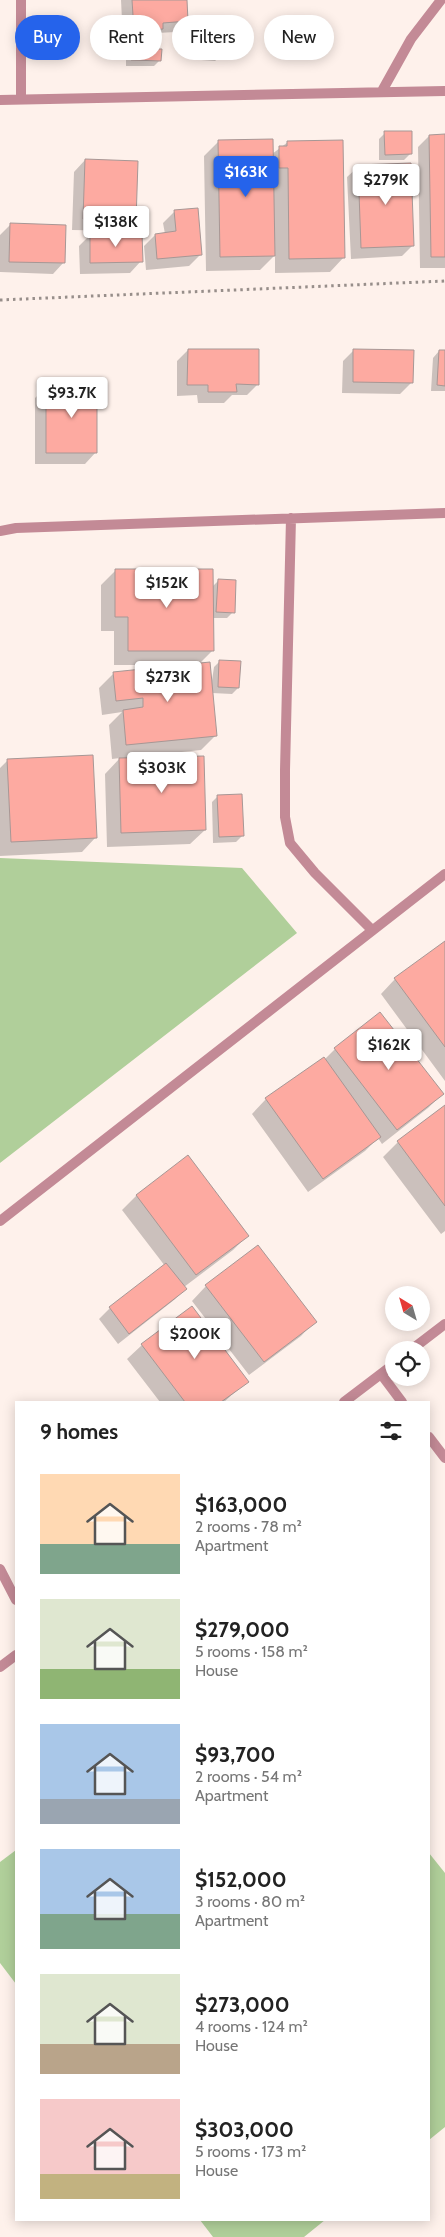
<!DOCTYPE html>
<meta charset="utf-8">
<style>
:root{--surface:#fff;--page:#f2f2f2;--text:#222;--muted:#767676;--accent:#2563eb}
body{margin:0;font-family:Cabin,sans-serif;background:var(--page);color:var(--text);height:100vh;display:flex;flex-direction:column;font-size:19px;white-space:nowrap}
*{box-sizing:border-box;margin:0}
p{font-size:16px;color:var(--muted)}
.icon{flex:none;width:28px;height:28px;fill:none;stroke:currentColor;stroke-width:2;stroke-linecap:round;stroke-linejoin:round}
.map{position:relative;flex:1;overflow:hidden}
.panel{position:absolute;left:15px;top:1401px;width:415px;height:820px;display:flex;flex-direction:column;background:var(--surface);border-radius:0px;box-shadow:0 2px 12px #0003}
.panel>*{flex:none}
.hud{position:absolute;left:15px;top:15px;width:415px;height:45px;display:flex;gap:10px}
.needle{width:32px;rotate:323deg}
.fabs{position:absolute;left:385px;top:1286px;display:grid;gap:10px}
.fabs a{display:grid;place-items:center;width:45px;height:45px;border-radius:50%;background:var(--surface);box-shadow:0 2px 12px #0003;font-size:25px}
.price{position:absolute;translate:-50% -42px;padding:0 11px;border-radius:5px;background:#fff;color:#222;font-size:16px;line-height:32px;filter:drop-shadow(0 1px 2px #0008)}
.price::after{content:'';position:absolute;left:50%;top:30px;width:15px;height:11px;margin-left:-8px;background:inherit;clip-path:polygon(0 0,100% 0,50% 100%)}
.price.current{background:var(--accent);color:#fff}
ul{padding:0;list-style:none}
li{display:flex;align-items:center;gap:15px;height:125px;padding:0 25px}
li span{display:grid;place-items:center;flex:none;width:140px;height:100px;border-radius:0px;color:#555}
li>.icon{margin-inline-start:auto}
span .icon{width:60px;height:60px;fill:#fffc;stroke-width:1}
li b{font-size:21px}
h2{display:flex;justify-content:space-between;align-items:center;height:60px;padding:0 25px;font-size:21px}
.tag{padding:0 18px;border-radius:22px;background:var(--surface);box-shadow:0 2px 12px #0003;font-size:18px;line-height:45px}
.tag.current{background:var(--accent);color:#fff}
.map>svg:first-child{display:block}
.green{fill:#b0cf9a}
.shadow{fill:#0003}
.building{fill:#fdaaa1;stroke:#a79795}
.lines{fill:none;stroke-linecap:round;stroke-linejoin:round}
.path{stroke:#978e8a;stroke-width:3;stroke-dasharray:2.5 4;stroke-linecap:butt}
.street{stroke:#c38a96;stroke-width:10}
</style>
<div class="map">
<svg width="445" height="2237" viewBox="0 0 445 2237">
<rect width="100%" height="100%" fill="#fef1eb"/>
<path class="green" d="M0,858L242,868L297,933L0,1163Z
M16,1850V1984L0,1963V1862Z
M429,1853L445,1873V2127L429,2140Z
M200,2220H325L304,2237H213Z"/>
<path class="shadow" d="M121,0H186L187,21L176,32L157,33L151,40L123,41Z
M208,37L222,55L215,61L201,60L202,43Z
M132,50L160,60L154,66H126V56Z
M385,133L411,153L404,160H379V139Z
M445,135V268H420L418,147L429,136Z
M218,142L272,154L288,142L344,257L330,272L275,273V255L260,270L206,271L204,156Z
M85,160L134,220L123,231L72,230L74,172Z
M359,166L413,245L402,256L351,259L347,177Z
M175,211L201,254L189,266L146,270L144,246L155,235L165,234L163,223Z
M10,225L64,262L53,274L0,272V235Z
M90,235L141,261L130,273L80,274L79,246Z
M188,350L258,384L247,395H232L224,403H198L197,395L177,396V361Z
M354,350L412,382L400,394L342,393L343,361Z
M439,351L445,352V391H431L433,358Z
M46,387L96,452L85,464H35V398Z
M116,570L212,587L218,581L233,612L227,618H213V650L199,664L211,687L214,667L220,661L238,688L232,694L212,693L216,735L201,750L133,757L205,830L190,844L107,847L105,774L120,758L112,759L109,725L122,712L102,715L99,688L114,673L173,667V665H114V631H101V585Z
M7,761L96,837L82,852L0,856V768Z
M218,796L242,836L236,842L213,843L212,802Z
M445,942V1081L381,994L395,979Z
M335,1049L442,1094L428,1108L382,1144L378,1138L365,1151L308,1192L252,1114L266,1099L324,1060Z
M445,1107V1231L441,1234L383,1157L398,1142Z
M188,1157L247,1236L233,1250L184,1287L185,1289L174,1300L118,1344L99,1319L110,1308L165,1266L122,1210L136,1196Z
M206,1286L315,1321L301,1336L249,1375L192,1301Z
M142,1345L247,1381L224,1402H160L127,1359Z"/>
<path class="building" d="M132,0H187L188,21L163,23V29L134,31Z
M208,36L224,38L223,56L207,54Z
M131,49H162L161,61L131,60Z
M384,131H412V154L385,155Z
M445,134V257H431L429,135Z
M273,139L275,256L220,257L218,140Z
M343,140L345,258L289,259L288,168H279V146H287V141Z
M85,159L138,161L136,221L83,219Z
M411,163L414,246L361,248L358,165Z
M198,208L202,255L157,259L155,234L176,231L174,210Z
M10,223L66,225L65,263L9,262Z
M142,233L143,262L90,263V234Z
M188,349H259V385L236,384L237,392H208V385H187Z
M353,349L414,350L413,383L353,382Z
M439,350H445V386L437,385Z
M97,385V453H46V386Z
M115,569H213L214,651H128V617H115Z
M218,579L236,580L235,613L216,612Z
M219,660L241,661L239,688L218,687Z
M210,662L217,736L126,745L123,710L143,707V698L116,701L113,672Z
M93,755L97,838L11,842L7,759Z
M204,756L206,830L121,833L119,758Z
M242,794L244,836L219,837L217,795Z
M445,941V1047L394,978Z
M380,1012L444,1094L397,1130L334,1048Z
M324,1057L381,1137L323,1179L265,1098Z
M445,1105V1206L397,1141Z
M188,1155L249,1236L196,1275L136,1195Z
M258,1245L317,1322L264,1362L205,1285Z
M166,1263L187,1289L129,1334L109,1307Z
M192,1306L249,1382L221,1402H185L141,1344Z"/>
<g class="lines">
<path class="path" d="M0,300L445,281"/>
<path class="street" d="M21,0V99
M382,91L411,39L441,0
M0,100L445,91
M291,518L285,770V817L290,843L315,873L372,930
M0,531L16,528L445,513
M0,1221L445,874
M411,1350L445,1324
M381,1374L402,1402
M344,1402L394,1364
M429,1437L445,1458
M0,1569L16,1600
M0,1667L16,1655"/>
</g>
</svg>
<div class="fabs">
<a><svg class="needle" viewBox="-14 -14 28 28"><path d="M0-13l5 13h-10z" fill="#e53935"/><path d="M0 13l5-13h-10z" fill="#767676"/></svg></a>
<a><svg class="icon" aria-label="locate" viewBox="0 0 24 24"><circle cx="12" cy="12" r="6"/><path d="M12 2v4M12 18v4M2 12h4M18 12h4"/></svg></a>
</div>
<b class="price current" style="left:246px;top:198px">$163K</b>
<b class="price" style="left:386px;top:206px">$279K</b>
<b class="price" style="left:116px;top:248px">$138K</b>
<b class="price" style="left:72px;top:419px">$93.7K</b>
<b class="price" style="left:167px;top:609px">$152K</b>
<b class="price" style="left:168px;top:703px">$273K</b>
<b class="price" style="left:162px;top:794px">$303K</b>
<b class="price" style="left:389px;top:1071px">$162K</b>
<b class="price" style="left:195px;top:1360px">$200K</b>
<div class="hud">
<a class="tag current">Buy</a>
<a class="tag">Rent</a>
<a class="tag">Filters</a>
<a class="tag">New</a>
</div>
<section class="panel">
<h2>9 homes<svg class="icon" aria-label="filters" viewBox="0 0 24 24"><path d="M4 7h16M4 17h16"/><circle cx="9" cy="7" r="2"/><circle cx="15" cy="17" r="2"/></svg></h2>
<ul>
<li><span style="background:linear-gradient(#ffd9b3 70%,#7fa58c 0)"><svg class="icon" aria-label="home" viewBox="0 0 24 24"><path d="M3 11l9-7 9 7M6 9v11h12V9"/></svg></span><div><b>$163,000</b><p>2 rooms · 78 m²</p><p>Apartment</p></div></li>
<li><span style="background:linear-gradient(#dfe7d0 70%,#8fb573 0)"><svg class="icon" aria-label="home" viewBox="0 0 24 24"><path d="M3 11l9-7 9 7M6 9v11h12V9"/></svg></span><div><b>$279,000</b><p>5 rooms · 158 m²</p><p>House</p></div></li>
<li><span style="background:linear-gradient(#a9c7e8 75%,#9aa5b1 0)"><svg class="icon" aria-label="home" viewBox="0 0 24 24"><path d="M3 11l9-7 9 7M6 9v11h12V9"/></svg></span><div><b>$93,700</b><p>2 rooms · 54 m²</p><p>Apartment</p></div></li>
<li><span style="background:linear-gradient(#a9c7e8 65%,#7fa58c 0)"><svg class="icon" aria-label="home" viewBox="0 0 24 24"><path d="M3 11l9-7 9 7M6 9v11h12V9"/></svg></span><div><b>$152,000</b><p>3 rooms · 80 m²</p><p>Apartment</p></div></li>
<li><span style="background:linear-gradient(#dfe7d0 70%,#b9a48a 0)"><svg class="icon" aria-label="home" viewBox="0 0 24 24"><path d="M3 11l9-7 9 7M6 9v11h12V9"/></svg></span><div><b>$273,000</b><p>4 rooms · 124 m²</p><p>House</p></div></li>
<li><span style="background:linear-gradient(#f6c9c9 75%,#c2b280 0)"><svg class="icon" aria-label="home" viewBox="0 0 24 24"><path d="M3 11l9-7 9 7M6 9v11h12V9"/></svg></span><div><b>$303,000</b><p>5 rooms · 173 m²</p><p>House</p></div></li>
</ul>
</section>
</div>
